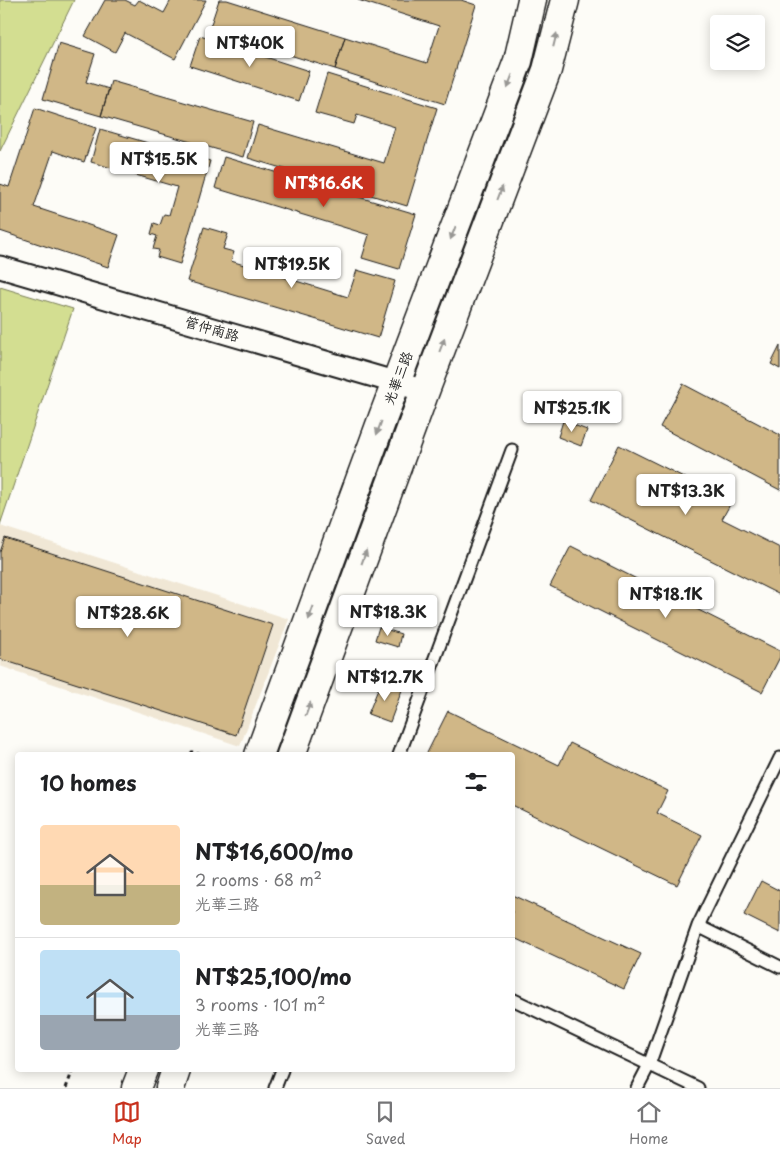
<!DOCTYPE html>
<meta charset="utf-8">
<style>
:root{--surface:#fff;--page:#f6f6f6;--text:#202124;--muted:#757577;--line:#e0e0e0;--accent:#c8321e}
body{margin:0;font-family:"Playpen Sans","LXGW WenKai TC",sans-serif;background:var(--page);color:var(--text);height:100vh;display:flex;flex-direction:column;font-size:19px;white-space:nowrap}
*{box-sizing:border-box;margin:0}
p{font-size:16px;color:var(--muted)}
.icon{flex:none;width:28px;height:28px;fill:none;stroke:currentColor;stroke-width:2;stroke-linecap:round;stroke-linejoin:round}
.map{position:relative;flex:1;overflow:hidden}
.details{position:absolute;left:15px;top:752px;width:500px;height:320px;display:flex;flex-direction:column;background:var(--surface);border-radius:5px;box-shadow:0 2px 12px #0003}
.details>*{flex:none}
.tools{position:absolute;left:710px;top:15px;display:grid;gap:10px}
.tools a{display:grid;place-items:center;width:55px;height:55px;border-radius:5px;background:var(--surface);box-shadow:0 2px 12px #0003;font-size:25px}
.price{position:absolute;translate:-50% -42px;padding:0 11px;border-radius:5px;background:#fff;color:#222;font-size:16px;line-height:32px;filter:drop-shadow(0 1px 2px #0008)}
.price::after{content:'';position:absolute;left:50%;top:30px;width:15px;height:11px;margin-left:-8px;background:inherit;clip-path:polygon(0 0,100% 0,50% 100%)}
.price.active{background:var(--accent);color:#fff}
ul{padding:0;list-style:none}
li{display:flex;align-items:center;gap:15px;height:125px;padding:0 25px}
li+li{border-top:1px solid var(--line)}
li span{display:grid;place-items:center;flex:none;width:140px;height:100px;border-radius:5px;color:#555}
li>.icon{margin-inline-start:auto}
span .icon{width:60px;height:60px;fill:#fffc;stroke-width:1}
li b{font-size:21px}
h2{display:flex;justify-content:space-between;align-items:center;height:60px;padding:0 25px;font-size:21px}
.tabs{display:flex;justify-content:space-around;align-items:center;height:70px;border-top:1px solid var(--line);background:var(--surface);font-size:14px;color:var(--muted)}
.tabs a{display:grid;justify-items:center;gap:2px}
.tabs .active{color:var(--accent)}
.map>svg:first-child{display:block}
.built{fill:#f0e7d5}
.green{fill:#d3de91;stroke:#787d56}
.building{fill:#d0b787;stroke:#1c1c1c}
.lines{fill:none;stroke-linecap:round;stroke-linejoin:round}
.lane-casing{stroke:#1c1c1c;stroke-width:15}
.street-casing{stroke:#1c1c1c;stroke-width:25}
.secondary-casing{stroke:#1c1c1c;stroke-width:31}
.path{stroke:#1c1c1c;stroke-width:3;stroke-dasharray:4 4;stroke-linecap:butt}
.lane{stroke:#fdfcf7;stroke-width:11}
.street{stroke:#fdfcf7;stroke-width:21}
.secondary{stroke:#fdfcf7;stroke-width:28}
.oneway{fill:#989794}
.labels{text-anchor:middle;stroke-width:4;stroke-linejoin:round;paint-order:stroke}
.street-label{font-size:14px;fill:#1c1c1c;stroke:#fdfcf7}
</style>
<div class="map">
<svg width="780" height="1088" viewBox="0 0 780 1088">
<rect width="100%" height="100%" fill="#fdfcf7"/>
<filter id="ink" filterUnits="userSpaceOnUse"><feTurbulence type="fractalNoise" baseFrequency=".02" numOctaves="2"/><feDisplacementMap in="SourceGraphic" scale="10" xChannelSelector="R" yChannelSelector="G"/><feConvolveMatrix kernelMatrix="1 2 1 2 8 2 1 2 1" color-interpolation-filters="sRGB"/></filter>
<g filter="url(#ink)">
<path class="built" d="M0,526L289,619L240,746L0,666Z"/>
<path class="green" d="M0,0H74L0,151Z
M0,287L73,309L0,525Z"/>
<path class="building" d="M105,0H125L135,5L139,0L164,13L171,0H206L175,59L125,33L115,52L85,36Z
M219,0H227L345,37L335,69L209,30Z
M358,0H461L476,5L445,104L335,69L345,37L427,63L439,26Z
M200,36L309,71L299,101L190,66Z
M59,43L95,54L86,82L109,89L101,116L43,99Z
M327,74L437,108L407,206L248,158L258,125L384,163L395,127L357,115L354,124L315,113Z
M111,81L253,122L243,157L101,116Z
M35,108L96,128L84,162L53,151L34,207L119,235L108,267L0,231V184L9,187Z
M100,129L210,161L180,264L157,257L159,250L153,249L157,236L151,234L154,223L160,225L164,214L169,215L177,187L91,162Z
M224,157L416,214L399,269L362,258L369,235L215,188Z
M204,227L228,234L223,249L234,252L231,261L348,297L357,270L395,281L378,338L187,281Z
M780,346V369L771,364Z
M683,384L780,435V490L660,427Z
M563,421L587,430L581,446L558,437Z
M619,445L732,501L722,519L780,548V595L591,500Z
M5,538L273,625L236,735L0,659V552Z
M571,546L780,651V657L762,692L550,586Z
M379,627L401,634L398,647L375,640Z
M381,682L402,690L390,722L368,714Z
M448,711L559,765L570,743L668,791L657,813L702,835L677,885L512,805V755H426Z
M761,881L780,891V933L744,915Z
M512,895L641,954L624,989L512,937Z"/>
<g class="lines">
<g class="lane-casing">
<path id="lane" d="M399,755L512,450
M698,926L780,967
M512,999L698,1088
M275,1088L282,1070
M637,1088L649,1065L698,926L780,758"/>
</g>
<g class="street-casing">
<path id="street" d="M0,267L425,391"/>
</g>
<g class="secondary-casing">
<path id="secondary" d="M259,755L383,417L518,61L532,0
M291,755L425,391L547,70L565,0
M136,1088L143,1070
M170,1088L176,1070"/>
</g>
<path class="path" d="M191,755L192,752L201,755
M66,1088L73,1070"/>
<use href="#lane" class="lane"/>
<use href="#street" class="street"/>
<use href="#secondary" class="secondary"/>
</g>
<defs><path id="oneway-solid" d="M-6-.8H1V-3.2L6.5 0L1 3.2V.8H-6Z" transform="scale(1.25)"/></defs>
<g class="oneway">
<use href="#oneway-solid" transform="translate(555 40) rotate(-76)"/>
<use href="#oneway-solid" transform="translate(510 81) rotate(111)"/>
<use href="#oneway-solid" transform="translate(500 193) rotate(-69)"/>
<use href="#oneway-solid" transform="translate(453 233) rotate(111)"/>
<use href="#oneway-solid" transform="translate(442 345) rotate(-69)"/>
<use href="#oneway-solid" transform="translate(379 428) rotate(110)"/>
<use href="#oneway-solid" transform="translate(364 557) rotate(-70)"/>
<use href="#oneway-solid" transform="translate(311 613) rotate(110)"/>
<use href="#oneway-solid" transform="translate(308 709) rotate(-70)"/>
</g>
</g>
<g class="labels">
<g class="street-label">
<text transform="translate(212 329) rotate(16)" y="5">管仲南路</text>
<text transform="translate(398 378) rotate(-69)" y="5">光華三路</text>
</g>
</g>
</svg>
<div class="tools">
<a><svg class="icon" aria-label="layers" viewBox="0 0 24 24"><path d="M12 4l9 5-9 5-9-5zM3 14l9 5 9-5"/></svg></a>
</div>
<b class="price" style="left:250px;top:68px">NT$40K</b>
<b class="price" style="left:159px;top:184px">NT$15.5K</b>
<b class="price active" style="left:324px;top:208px">NT$16.6K</b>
<b class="price" style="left:292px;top:289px">NT$19.5K</b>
<b class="price" style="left:572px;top:433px">NT$25.1K</b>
<b class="price" style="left:686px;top:516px">NT$13.3K</b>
<b class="price" style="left:666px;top:619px">NT$18.1K</b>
<b class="price" style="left:388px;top:637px">NT$18.3K</b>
<b class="price" style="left:128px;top:638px">NT$28.6K</b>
<b class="price" style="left:385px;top:702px">NT$12.7K</b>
<section class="details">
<h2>10 homes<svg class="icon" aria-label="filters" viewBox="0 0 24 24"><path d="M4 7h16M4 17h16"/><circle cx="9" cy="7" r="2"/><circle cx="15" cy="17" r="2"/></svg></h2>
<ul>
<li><span style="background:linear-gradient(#ffd9b3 60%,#c2b280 0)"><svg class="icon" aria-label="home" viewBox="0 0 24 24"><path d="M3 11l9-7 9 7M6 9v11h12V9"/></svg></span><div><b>NT$16,600/mo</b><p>2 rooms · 68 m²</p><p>光華三路</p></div></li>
<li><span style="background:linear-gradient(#bfe0f5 65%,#9aa5b1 0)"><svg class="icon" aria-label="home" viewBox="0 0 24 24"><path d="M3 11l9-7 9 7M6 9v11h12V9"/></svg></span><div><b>NT$25,100/mo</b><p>3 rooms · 101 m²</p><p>光華三路</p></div></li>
</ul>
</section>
</div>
<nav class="tabs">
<a class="active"><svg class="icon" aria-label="map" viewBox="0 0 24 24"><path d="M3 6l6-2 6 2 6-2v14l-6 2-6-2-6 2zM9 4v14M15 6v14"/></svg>Map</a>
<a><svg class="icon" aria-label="saved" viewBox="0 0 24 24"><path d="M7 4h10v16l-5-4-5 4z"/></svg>Saved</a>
<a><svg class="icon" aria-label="home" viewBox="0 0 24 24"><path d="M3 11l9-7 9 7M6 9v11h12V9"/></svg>Home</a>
</nav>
